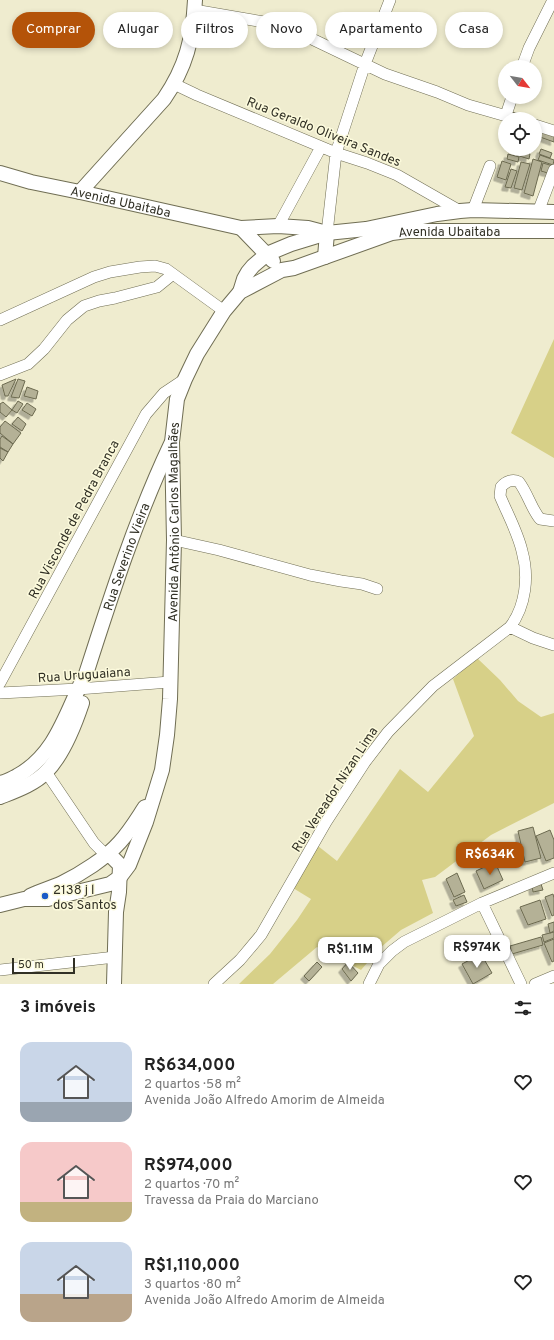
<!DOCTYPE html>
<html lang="pt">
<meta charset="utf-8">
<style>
:root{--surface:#fff;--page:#f6f6f6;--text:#222;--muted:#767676;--accent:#b45309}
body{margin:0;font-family:Overpass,sans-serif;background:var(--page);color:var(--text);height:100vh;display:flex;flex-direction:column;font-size:15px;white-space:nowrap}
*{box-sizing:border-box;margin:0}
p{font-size:13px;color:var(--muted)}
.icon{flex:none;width:22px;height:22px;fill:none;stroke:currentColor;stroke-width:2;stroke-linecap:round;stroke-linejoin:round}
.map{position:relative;height:984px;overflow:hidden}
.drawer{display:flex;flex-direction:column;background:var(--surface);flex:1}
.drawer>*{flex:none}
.guide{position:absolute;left:12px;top:12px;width:530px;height:36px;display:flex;gap:8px}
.needle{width:26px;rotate:121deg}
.fabs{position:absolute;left:498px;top:60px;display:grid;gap:8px}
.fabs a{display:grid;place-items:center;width:44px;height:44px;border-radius:50%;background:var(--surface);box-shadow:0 2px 6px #0003;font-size:20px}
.scale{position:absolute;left:12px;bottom:10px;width:63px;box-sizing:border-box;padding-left:4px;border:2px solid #313025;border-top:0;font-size:11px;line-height:14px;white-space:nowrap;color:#313025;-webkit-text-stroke:3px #fcfadc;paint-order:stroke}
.price{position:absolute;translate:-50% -34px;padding:0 9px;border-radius:8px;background:#fff;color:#222;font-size:13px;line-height:26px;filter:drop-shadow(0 1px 2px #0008)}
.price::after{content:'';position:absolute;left:50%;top:24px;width:12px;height:9px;margin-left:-6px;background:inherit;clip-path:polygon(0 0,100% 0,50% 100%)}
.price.active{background:var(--accent);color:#fff}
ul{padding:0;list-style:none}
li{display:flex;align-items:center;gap:12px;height:100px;padding:0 20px}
li span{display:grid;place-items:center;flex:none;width:112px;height:80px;border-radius:12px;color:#555}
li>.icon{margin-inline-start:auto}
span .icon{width:48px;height:48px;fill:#fffc;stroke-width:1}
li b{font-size:17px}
h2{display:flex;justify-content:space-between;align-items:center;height:48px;padding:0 20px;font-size:17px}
.pill{padding:0 14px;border-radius:18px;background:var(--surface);box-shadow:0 2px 6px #0003;font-size:14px;line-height:36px}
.pill.active{background:var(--accent);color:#fff}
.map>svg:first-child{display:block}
.green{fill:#d7d088}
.building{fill:#b4b196;stroke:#6c6a50;filter:url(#shadow)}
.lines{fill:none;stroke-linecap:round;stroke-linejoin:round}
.minor-casing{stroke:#706e54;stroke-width:12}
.major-casing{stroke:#706e54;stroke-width:16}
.minor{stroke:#fff;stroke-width:11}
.major{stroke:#fff;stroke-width:14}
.poi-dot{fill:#1a5bc7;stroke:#fcfadc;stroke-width:1.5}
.labels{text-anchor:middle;stroke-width:3;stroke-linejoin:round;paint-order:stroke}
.street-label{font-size:13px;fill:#313025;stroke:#fcfadc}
.poi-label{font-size:13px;fill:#313025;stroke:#fcfadc;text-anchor:start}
</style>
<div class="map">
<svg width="554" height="984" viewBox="0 0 554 984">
<defs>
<filter id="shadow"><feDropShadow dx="-3.5" dy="3.5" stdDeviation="0" flood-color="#0004"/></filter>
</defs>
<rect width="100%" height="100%" fill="#efeccf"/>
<path class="green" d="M554,339V458L511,433Z
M477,658L500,680L518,701L541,717L554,713V803L491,835L435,877L422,880L433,913L401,930L380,948L361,970L317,947L273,984H239L270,954L297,920L311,899L293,888L318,846L337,861L400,769L428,792L474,736L453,679Z"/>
<path class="building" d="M542,131L554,135V142L540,137Z
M541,149L552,153L550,158L539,154Z
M517,150L530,154L529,159L516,155Z
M508,154L519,157L518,162L507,159Z
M540,155L554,160L553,165L538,160Z
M533,159L542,162L533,196L524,193Z
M502,161L511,164L506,180L497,177Z
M521,162L530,164L522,190L514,188Z
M543,163L553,166L551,174L541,171Z
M511,169L517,171L511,188L505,187Z
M16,379L8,396H5L2,385Z
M18,379L25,381L19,398L11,397Z
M27,387L38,391L36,399L24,396Z
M18,401L23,404L17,413L12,410Z
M3,402L12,410L6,417L0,412V404Z
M27,403L36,409L32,416L22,410Z
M18,417L26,424L22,431L12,424Z
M5,421L21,433L13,444L0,433V427Z
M2,436L13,444L8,452L0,447V439Z
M0,448L8,452L3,461L0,458Z
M533,827L541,858L525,862L518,831Z
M550,830L554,840V858L546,861L536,836Z
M495,862L503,880L484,889L476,871Z
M457,873L465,892L454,897L446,879Z
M541,884L543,890L533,892L532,886Z
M553,894L554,898V915L552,916L545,897Z
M464,895L467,902L456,906L453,900Z
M540,900L546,919L528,925L520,907Z
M554,922V931L550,933L548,924Z
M554,932V938L544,942L542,935Z
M541,937L543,945L512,954L510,946Z
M554,939V961L552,962L544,943Z
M481,954L492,973L473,984L462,964Z
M317,962L322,967L309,981L304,976Z
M348,962L358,973L351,981L342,969Z"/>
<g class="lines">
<g class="minor-casing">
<path id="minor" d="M194,10L270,23L284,27L312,39L385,74L437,92L468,105L517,119
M522,67L529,48L553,0
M174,84L197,95L336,153L367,163L397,175L460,211
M506,115L512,97
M535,125L554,131
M473,210L490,166
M538,212L554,170
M278,226L321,147
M327,233L336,153L365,64L390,0
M0,320L94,277L110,272L140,267L155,266L166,269L224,311
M0,375L28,364L44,349L67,320L84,306L99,301L115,298L157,287L173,274
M174,540L219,550L310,575L341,581L362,584L377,589
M510,627L533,638L554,645
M0,683L146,414L164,393L185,379
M0,693L78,689L170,682
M46,772L94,843L106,855
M482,903L521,984
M0,970L115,957
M214,984L240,960L261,935L326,822L365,762L388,732L433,686L510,627C526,606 529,576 522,551C518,533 507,513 500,496L501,487C506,481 513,479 519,482C528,494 531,508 540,519L554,521
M369,984L379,964L392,951L404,942L482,903L554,873
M535,984L554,976"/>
</g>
<g class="major-casing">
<g id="major">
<path id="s1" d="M0,173L31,182L80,192L241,228L278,226L308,228L327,233L325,257"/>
<path d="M80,192L164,99C186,67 193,39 195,0"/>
<path d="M241,228L273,261"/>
<path d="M240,292L244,279L248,272L253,266L267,254L291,244L327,233L366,229L437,214L460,211L473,210L554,212"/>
<path id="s2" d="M0,783C6,782 11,779 17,776C55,755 65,716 83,679L86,674C111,596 136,518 171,444"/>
<path d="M0,797C15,791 35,784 46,772C62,756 75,724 82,703"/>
<path d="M106,855L112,857L120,865L119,892L116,912L114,984"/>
<path d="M30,896C40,891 51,888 62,883C81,874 106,858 120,842C130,831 137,819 145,807"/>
<path id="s3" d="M0,905L24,899H48L110,884L120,877L129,865L146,822L162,770L167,735L170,699L174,540L172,442L177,399L185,379L197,354L224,311L240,292L282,270L294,268L392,233L407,231H554"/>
</g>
</g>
<use href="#minor" class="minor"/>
<use href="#major" class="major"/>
</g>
<circle class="poi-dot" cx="45" cy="896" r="4"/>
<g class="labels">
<g class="street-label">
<text transform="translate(324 131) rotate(22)" y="5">Rua Geraldo Oliveira Sandes</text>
<text dy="5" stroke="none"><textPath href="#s1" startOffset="124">Avenida Ubaitaba</textPath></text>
<text dy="5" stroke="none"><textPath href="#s3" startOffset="958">Avenida Ubaitaba</textPath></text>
<text transform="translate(73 519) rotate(-62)" y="5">Rua Visconde de Pedra Branca</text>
<text dy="5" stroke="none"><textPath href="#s3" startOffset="489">Avenida Antônio Carlos Magalhães</textPath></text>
<text dy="5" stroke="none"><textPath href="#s2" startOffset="268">Rua Severino Vieira</textPath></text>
<text transform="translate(84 674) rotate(-4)" y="5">Rua Uruguaiana</text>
<text transform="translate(334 789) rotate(-57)" y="5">Rua Vereador Nizan Lima</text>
</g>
<g class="poi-label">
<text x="53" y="894">2138 j l<tspan x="53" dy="15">dos Santos</tspan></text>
</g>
</g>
</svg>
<div class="fabs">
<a><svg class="needle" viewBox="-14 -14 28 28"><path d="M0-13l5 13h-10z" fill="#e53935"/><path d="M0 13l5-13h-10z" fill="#767676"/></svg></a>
<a><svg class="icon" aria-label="locate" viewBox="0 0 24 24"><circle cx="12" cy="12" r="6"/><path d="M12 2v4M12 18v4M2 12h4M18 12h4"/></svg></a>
</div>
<div class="scale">50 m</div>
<b class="price active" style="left:490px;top:876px">R$634K</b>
<b class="price" style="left:477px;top:969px">R$974K</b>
<b class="price" style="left:350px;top:971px">R$1.11M</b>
<div class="guide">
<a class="pill active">Comprar</a>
<a class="pill">Alugar</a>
<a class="pill">Filtros</a>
<a class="pill">Novo</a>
<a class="pill">Apartamento</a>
<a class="pill">Casa</a>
</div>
</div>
<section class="drawer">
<h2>3 imóveis<svg class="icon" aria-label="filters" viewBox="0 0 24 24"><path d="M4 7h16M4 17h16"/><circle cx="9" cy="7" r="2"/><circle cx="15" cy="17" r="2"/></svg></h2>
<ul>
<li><span style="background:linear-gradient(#c9d6e8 75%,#9aa5b1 0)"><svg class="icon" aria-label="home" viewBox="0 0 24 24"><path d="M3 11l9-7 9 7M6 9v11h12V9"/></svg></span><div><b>R$634,000</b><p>2 quartos · 58 m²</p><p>Avenida João Alfredo Amorim de Almeida</p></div><svg class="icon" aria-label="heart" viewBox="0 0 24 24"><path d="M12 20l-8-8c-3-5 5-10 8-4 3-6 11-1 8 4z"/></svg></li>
<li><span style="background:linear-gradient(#f6c9c9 75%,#c2b280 0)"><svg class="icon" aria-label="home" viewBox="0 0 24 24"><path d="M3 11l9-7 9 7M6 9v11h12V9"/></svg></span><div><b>R$974,000</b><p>2 quartos · 70 m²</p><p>Travessa da Praia do Marciano</p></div><svg class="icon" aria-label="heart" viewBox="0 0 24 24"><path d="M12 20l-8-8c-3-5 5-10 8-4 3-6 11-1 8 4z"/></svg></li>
<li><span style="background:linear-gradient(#c9d6e8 65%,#b9a48a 0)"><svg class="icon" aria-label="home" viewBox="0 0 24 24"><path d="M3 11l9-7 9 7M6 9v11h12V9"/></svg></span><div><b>R$1,110,000</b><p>3 quartos · 80 m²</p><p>Avenida João Alfredo Amorim de Almeida</p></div><svg class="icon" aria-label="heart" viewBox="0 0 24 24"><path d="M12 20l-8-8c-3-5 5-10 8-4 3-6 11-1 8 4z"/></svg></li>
</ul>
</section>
